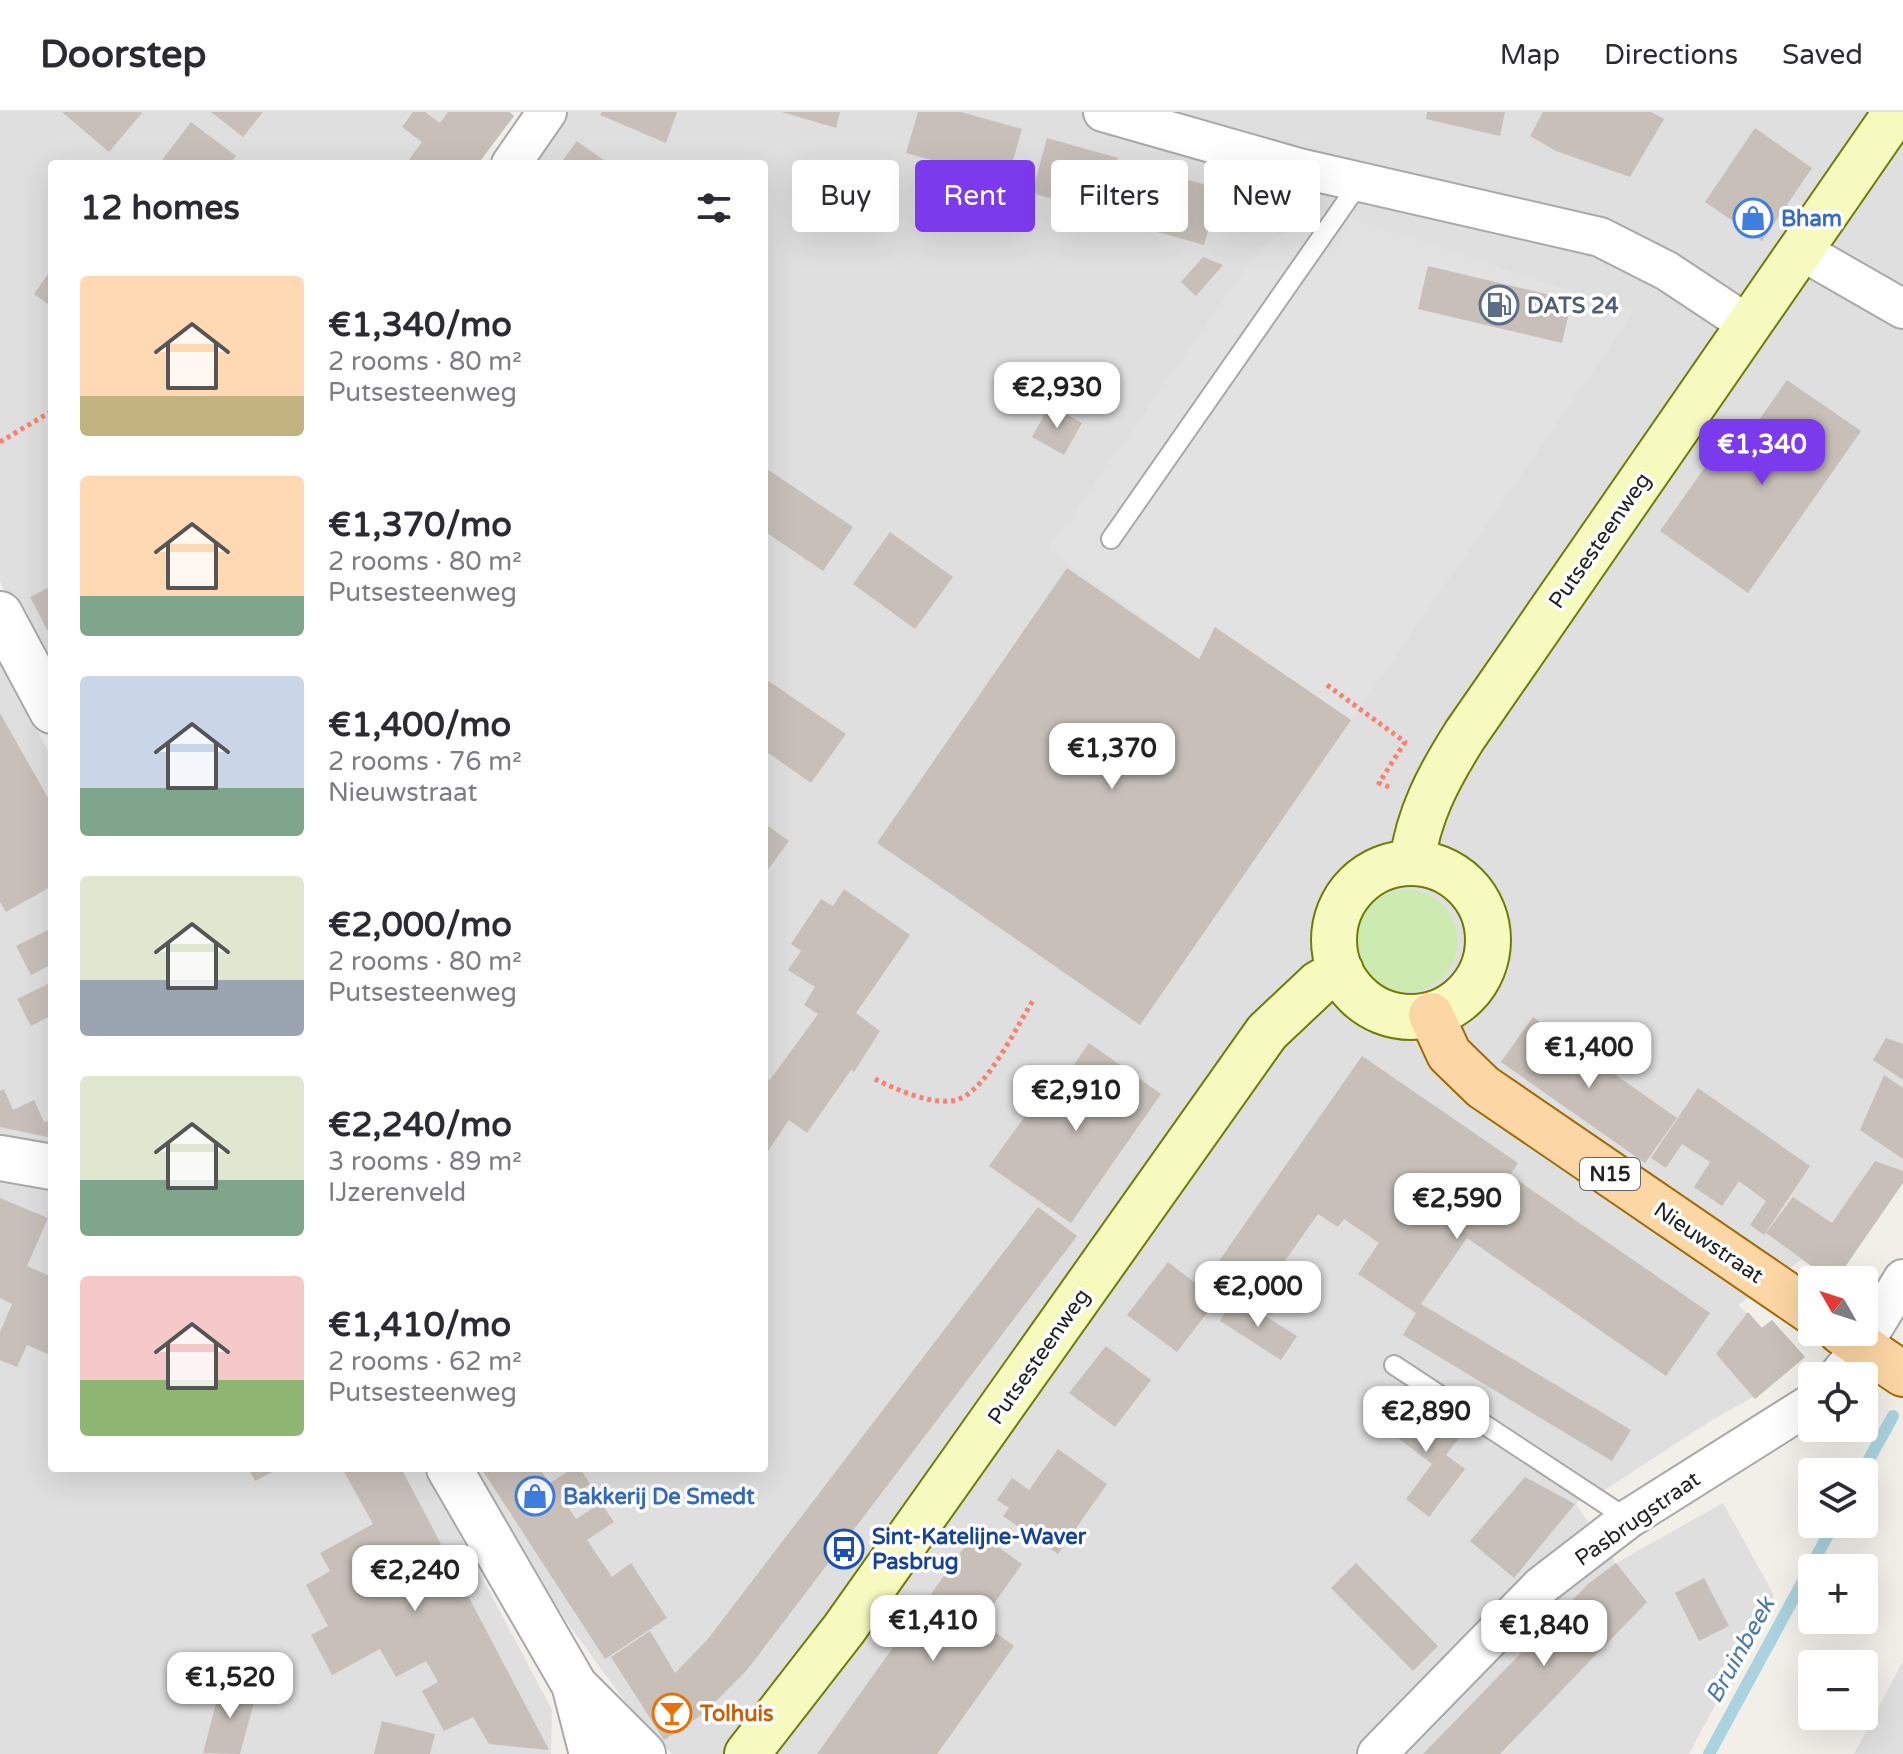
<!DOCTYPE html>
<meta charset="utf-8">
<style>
:root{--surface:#fff;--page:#f2f2f3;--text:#2b2b33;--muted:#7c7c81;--line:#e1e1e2;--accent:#7c3aed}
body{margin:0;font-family:"Varela Round",sans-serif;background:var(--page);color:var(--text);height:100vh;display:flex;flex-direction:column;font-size:30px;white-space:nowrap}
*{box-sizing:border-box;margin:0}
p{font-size:26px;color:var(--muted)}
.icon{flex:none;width:44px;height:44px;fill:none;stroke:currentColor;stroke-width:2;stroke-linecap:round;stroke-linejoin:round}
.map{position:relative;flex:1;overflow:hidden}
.details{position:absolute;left:48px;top:48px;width:720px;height:1312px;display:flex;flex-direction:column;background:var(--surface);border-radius:8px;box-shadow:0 8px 32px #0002}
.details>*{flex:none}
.guide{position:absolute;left:792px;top:48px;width:760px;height:72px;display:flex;gap:16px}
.needle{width:52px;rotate:309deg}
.fabs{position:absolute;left:1798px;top:1154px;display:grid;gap:16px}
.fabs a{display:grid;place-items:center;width:80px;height:80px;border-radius:8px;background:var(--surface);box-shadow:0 8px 32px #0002;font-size:40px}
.price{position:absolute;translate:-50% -68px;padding:0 18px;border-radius:16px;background:#fff;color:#222;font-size:26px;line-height:52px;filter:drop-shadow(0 2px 4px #0008)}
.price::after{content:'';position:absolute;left:50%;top:48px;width:24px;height:18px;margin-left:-12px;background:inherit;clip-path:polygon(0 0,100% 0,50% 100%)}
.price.selected{background:var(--accent);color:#fff}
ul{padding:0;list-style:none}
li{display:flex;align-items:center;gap:24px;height:200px;padding:0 32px}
li span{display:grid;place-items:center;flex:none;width:224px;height:160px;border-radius:8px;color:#555}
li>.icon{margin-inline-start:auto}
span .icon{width:96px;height:96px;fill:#fffc;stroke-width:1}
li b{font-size:34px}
h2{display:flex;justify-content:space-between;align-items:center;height:96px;padding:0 32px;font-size:34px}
.tag{padding:0 28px;border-radius:8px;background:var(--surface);box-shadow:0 8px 32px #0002;font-size:28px;line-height:72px}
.tag.selected{background:var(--accent);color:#fff}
header{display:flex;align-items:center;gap:48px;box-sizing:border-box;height:112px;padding:0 40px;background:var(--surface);border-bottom:2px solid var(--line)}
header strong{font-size:38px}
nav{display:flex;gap:44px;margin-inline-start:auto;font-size:28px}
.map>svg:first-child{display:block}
.residential{fill:#e0dfdf}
.grass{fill:#cdebb0}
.parking{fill:#e2e2e2}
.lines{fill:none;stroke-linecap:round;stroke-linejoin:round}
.stream{stroke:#aad3df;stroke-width:12}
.building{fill:#c7bfb8}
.service-casing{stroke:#a9a9a9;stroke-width:22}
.minor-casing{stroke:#a9a9a9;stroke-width:42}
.tertiary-casing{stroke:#a9a9a9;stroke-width:48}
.secondary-casing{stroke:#707d05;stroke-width:48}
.primary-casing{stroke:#a06b00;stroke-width:48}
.path{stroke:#fa8072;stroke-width:5;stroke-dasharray:4 4;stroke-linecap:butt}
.service{stroke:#fff;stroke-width:18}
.minor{stroke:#fff;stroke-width:38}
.tertiary{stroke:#fff;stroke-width:44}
.secondary{stroke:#f7fabf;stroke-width:44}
.primary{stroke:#fcd6a4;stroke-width:44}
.labels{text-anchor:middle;stroke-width:7;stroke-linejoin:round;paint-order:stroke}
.shield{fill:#fff;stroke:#646464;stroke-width:2}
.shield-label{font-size:20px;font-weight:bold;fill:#222}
.shop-label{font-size:22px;font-weight:bold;fill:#366cbe;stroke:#fff;text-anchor:start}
.service-label{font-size:22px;font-weight:bold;fill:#4e5e75;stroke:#fff;text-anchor:start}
.street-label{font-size:22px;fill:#222;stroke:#fff}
.transit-label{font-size:22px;font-weight:bold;fill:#164399;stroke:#fff;text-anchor:start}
.food-label{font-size:22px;font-weight:bold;fill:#c56008;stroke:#fff;text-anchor:start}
.water-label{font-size:24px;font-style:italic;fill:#4a7aab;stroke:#fff}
</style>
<header>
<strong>Doorstep</strong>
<nav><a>Map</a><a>Directions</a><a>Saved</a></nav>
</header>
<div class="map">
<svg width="1903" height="1642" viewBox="0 0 1903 1642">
<rect width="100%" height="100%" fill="#f2efe9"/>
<path class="residential" d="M0,0H512L475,52H52V556L46,560L0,470Z
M569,0H1903V1069L1836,1168L1801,1148L1738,1193L1762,1215L1772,1208L1805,1245L1755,1287L1753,1285L1709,1310L1597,1383L1591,1377L1576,1392L1616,1451L1723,1391L1774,1483L1689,1642H672L640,1610L499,1417L468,1356H764V52H532Z
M0,548L52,646V1356H424L552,1598L551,1642H0Z
M1903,1549V1642H1854Z"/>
<path class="grass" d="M1356 829a51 51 0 1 1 102 0a51 51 0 1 1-102 0Z"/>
<path class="parking" d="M1321,97L1634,200L1351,608L1215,515L1199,547L1049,437L1260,136Z"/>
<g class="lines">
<path class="stream" d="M1862,1360L1893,1304
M1709,1642L1834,1412"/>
</g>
<path class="building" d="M62,0H140L142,1L109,40Z
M211,0H263L243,25Z
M413,0H425L440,11L448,0H509L514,4L478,52H406L422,30L402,15Z
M602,0H677L666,31L600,3Z
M782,0H840L836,16Z
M918,0H961L1022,17L1007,69L906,41Z
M1427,0H1505L1500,24L1426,7Z
M1543,0H1651L1664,7L1630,65L1556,39L1530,24Z
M191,10L236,44L230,52H159Z
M1755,16L1812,56L1762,129L1705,90Z
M1047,26L1118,46L1103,101L1032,81Z
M577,29L609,52H560Z
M1139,54L1220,77L1204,133L1122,110Z
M1203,145L1223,153L1196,184L1181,170Z
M1428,154L1572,188L1562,231L1418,197Z
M48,162L52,164V195L34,182Z
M1787,268L1861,319L1748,481L1660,419L1710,348L1724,358Z
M1050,293L1082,311L1064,343L1032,325Z
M764,355L853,415L823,459L764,419Z
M890,420L953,465L915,517L853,472Z
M1067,456L1199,547L1215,515L1351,608L1140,913L877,731Z
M52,474V527L30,485Z
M764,566L846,622L811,671L764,638Z
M0,601L52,693V774L6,800L0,790Z
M764,711L789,729L764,763Z
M844,777L910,823L856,901L880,919L854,960L851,958L807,1021L789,1008L764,1045V965L770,968L818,902L804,893L815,875L788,858L801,839L791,832L821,787L833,794Z
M52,816V852L31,863L16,834Z
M52,870V903L31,914L17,887Z
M1533,905L1677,1006L1645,1051L1501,950Z
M1886,926L1903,932V968L1873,948Z
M1089,931L1161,982L1071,1111L989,1054L1054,964L1062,970Z
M1362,944L1518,1051L1510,1063L1710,1201L1666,1264L1467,1126L1421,1192L1631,1318L1612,1349L1403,1223L1416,1201L1358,1162L1379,1131L1344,1107L1338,1115L1318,1102L1258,1187L1214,1156Z
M1884,963L1903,976V1047L1860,1018Z
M1698,976L1810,1054L1764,1123L1750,1113L1766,1089L1739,1069L1722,1094L1694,1075L1710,1050L1682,1032L1666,1056L1651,1046Z
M4,977L13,998L34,988L44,1010L52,1008V1026L0,1015V979Z
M1875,1049L1903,1059V1071L1836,1168H1831L1766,1121L1793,1085L1832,1111Z
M0,1086L48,1106L27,1154L52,1165V1244L27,1233L17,1255L0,1248V1220L12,1192L0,1186Z
M1038,1095L1077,1124L747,1558L703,1602L664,1628L611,1545L650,1519L675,1561L707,1528Z
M1168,1150L1217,1188L1177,1240L1127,1203Z
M1235,1185L1297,1224L1281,1248L1220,1209Z
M1748,1200L1762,1216L1772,1208L1805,1245L1755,1287L1716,1242Z
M1106,1234L1151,1268L1115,1315L1069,1281Z
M1402,1285L1458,1327L1446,1343L1465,1357L1429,1405L1406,1387L1432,1352L1381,1313Z
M1058,1337L1107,1372L1058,1442L1003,1404L1009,1396L997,1388L1012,1366L1029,1378Z
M248,1356H280L255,1369Z
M342,1356H401L549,1638L489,1632L473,1605L444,1619L422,1579L438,1570L426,1549L396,1565L380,1537L332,1563L311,1523L328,1514L306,1473L330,1459L320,1441L373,1412Z
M481,1356H539L550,1371L573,1356H580L590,1372L564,1389L576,1407L601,1391L614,1410L587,1428L612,1465L631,1451L667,1506L605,1547Z
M1525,1365L1575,1392L1514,1466L1470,1429Z
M976,1419L1022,1452L981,1510L1014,1534L937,1642H817Z
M1356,1451L1438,1534L1413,1559L1331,1476Z
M1616,1451L1647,1490L1500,1642H1423L1588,1472Z
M1704,1466L1729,1514L1699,1529L1675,1481Z
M222,1569L257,1579L240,1642L203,1641Z
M382,1609L435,1622L430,1642H374Z"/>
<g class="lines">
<g class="service-casing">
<path id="service" d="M1111,427L1360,70
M1394,1253L1628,1407"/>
</g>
<g class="minor-casing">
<path id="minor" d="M1103,0L1299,56L1600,125L1667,159L1747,212
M511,52L547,0
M1802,139L1903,197
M1838,1264L1862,1234L1903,1167
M1377,1642L1541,1474L1628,1407L1812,1291"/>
</g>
<g class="tertiary-casing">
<path id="tertiary" d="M0,502L52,599
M0,1046L52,1055
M449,1356L575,1574L643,1642
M575,1576L592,1642"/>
</g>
<g class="secondary-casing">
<path id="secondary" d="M1412,751C1418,703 1439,664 1465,623L1896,0
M1334 828a77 77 0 1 1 154 0a77 77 0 1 1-154 0Z
M747,1642L844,1517L1267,920L1319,871L1341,859"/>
</g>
<g class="primary-casing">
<path id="primary" d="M1431,903L1449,942L1483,975L1812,1200
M1841,1220L1903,1262"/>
</g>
<path class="path" d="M0,330L52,299
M1327,573L1405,630L1379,671L1389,675
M875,967C895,977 937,996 959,987C988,976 1017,913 1034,887"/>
<use href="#service" class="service"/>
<use href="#minor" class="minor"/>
<use href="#tertiary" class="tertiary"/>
<use href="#secondary" class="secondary"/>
<use href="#primary" class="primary"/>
</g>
<defs>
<g id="shop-ring" transform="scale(2)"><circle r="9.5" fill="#fff" stroke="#3f7fe0" stroke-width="1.5"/><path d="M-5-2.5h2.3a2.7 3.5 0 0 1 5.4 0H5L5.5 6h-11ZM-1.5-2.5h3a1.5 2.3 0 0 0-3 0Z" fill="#3f7fe0"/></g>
<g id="fuel-ring" transform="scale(2)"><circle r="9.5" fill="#fff" stroke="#5c6f8a" stroke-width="1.5"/><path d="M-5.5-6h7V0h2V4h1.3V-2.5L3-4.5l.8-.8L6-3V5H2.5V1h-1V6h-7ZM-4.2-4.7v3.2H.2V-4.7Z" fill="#5c6f8a"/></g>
<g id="bus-ring" transform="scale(2)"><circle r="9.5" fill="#fff" stroke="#1a4fb4" stroke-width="1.5"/><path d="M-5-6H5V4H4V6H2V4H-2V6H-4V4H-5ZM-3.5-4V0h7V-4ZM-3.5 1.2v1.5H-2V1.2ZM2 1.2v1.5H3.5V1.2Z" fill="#1a4fb4"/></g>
<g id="bar-ring" transform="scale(2)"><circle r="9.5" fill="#fff" stroke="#e8710a" stroke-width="1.5"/><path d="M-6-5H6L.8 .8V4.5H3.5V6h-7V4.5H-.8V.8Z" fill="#e8710a"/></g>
</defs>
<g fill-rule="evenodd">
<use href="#shop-ring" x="1753" y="106"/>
<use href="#fuel-ring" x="1499" y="193"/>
<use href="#shop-ring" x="535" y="1384"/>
<use href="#bus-ring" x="844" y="1437"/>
<use href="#bar-ring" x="672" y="1601"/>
</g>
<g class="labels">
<rect class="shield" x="1580" y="1046" width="60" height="32" rx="6"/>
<g class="shield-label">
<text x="1610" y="1069">N15</text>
</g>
<g class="shop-label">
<text x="1781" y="114">Bham</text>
<text x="563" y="1392">Bakkerij De Smedt</text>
</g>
<g class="service-label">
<text x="1527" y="201">DATS 24</text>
</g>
<g class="street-label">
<text transform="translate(1599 428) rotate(-55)" y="8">Putsesteenweg</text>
<text transform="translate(1709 1130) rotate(34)" y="8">Nieuwstraat</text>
<text transform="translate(1038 1244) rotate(-55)" y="8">Putsesteenweg</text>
<text transform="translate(1637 1406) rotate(-35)" y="8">Pasbrugstraat</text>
</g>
<g class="transit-label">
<text x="872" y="1432">Sint-Katelijne-Waver<tspan x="872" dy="25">Pasbrug</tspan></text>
</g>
<g class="food-label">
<text x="700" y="1609">Tolhuis</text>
</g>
<g class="water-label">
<text transform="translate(1740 1538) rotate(-61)" y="8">Bruinbeek</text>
</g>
</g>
</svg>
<div class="fabs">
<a><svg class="needle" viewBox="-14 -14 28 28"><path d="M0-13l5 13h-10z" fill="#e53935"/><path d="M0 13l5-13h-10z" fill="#7c7c81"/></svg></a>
<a><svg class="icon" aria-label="locate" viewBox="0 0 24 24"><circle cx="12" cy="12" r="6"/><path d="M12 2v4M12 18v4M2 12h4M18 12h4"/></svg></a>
<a><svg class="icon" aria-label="layers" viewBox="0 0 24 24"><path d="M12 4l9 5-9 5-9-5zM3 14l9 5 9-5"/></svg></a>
<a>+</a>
<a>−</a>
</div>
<b class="price" style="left:1057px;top:318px">€2,930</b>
<b class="price selected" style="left:1762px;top:375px">€1,340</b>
<b class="price" style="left:1112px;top:679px">€1,370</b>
<b class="price" style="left:1589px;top:978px">€1,400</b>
<b class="price" style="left:1076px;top:1021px">€2,910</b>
<b class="price" style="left:1457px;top:1129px">€2,590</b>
<b class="price" style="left:1258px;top:1217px">€2,000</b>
<b class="price" style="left:1426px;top:1342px">€2,890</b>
<b class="price" style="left:415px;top:1501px">€2,240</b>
<b class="price" style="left:933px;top:1551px">€1,410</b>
<b class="price" style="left:1544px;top:1556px">€1,840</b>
<b class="price" style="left:230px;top:1608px">€1,520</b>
<div class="guide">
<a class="tag">Buy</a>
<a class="tag selected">Rent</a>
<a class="tag">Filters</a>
<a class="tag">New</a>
</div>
<section class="details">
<h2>12 homes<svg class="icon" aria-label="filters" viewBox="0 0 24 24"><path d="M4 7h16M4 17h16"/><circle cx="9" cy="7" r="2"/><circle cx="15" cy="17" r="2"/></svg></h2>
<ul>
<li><span style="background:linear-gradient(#ffd9b3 75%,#c2b280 0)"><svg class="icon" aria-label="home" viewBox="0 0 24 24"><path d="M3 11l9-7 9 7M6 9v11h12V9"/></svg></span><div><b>€1,340/mo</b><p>2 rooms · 80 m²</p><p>Putsesteenweg</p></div></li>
<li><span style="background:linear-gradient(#ffd9b3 75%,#7fa58c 0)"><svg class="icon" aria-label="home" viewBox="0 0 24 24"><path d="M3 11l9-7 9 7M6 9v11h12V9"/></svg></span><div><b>€1,370/mo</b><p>2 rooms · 80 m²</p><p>Putsesteenweg</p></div></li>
<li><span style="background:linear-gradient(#c9d6e8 70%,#7fa58c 0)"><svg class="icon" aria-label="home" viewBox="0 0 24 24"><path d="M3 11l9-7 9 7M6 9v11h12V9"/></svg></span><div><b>€1,400/mo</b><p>2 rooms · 76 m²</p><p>Nieuwstraat</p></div></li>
<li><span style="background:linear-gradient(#dfe7d0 65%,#9aa5b1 0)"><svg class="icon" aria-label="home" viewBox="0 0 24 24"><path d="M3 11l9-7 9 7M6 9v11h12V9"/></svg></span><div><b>€2,000/mo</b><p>2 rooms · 80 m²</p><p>Putsesteenweg</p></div></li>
<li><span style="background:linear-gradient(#dfe7d0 65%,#7fa58c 0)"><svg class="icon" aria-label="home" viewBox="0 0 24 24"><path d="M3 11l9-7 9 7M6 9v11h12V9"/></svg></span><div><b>€2,240/mo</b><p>3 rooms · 89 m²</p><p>IJzerenveld</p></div></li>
<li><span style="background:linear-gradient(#f6c9c9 65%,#8fb573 0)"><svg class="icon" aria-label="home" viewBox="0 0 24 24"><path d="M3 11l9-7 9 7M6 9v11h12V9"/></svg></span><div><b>€1,410/mo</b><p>2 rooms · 62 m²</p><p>Putsesteenweg</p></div></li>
</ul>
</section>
</div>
